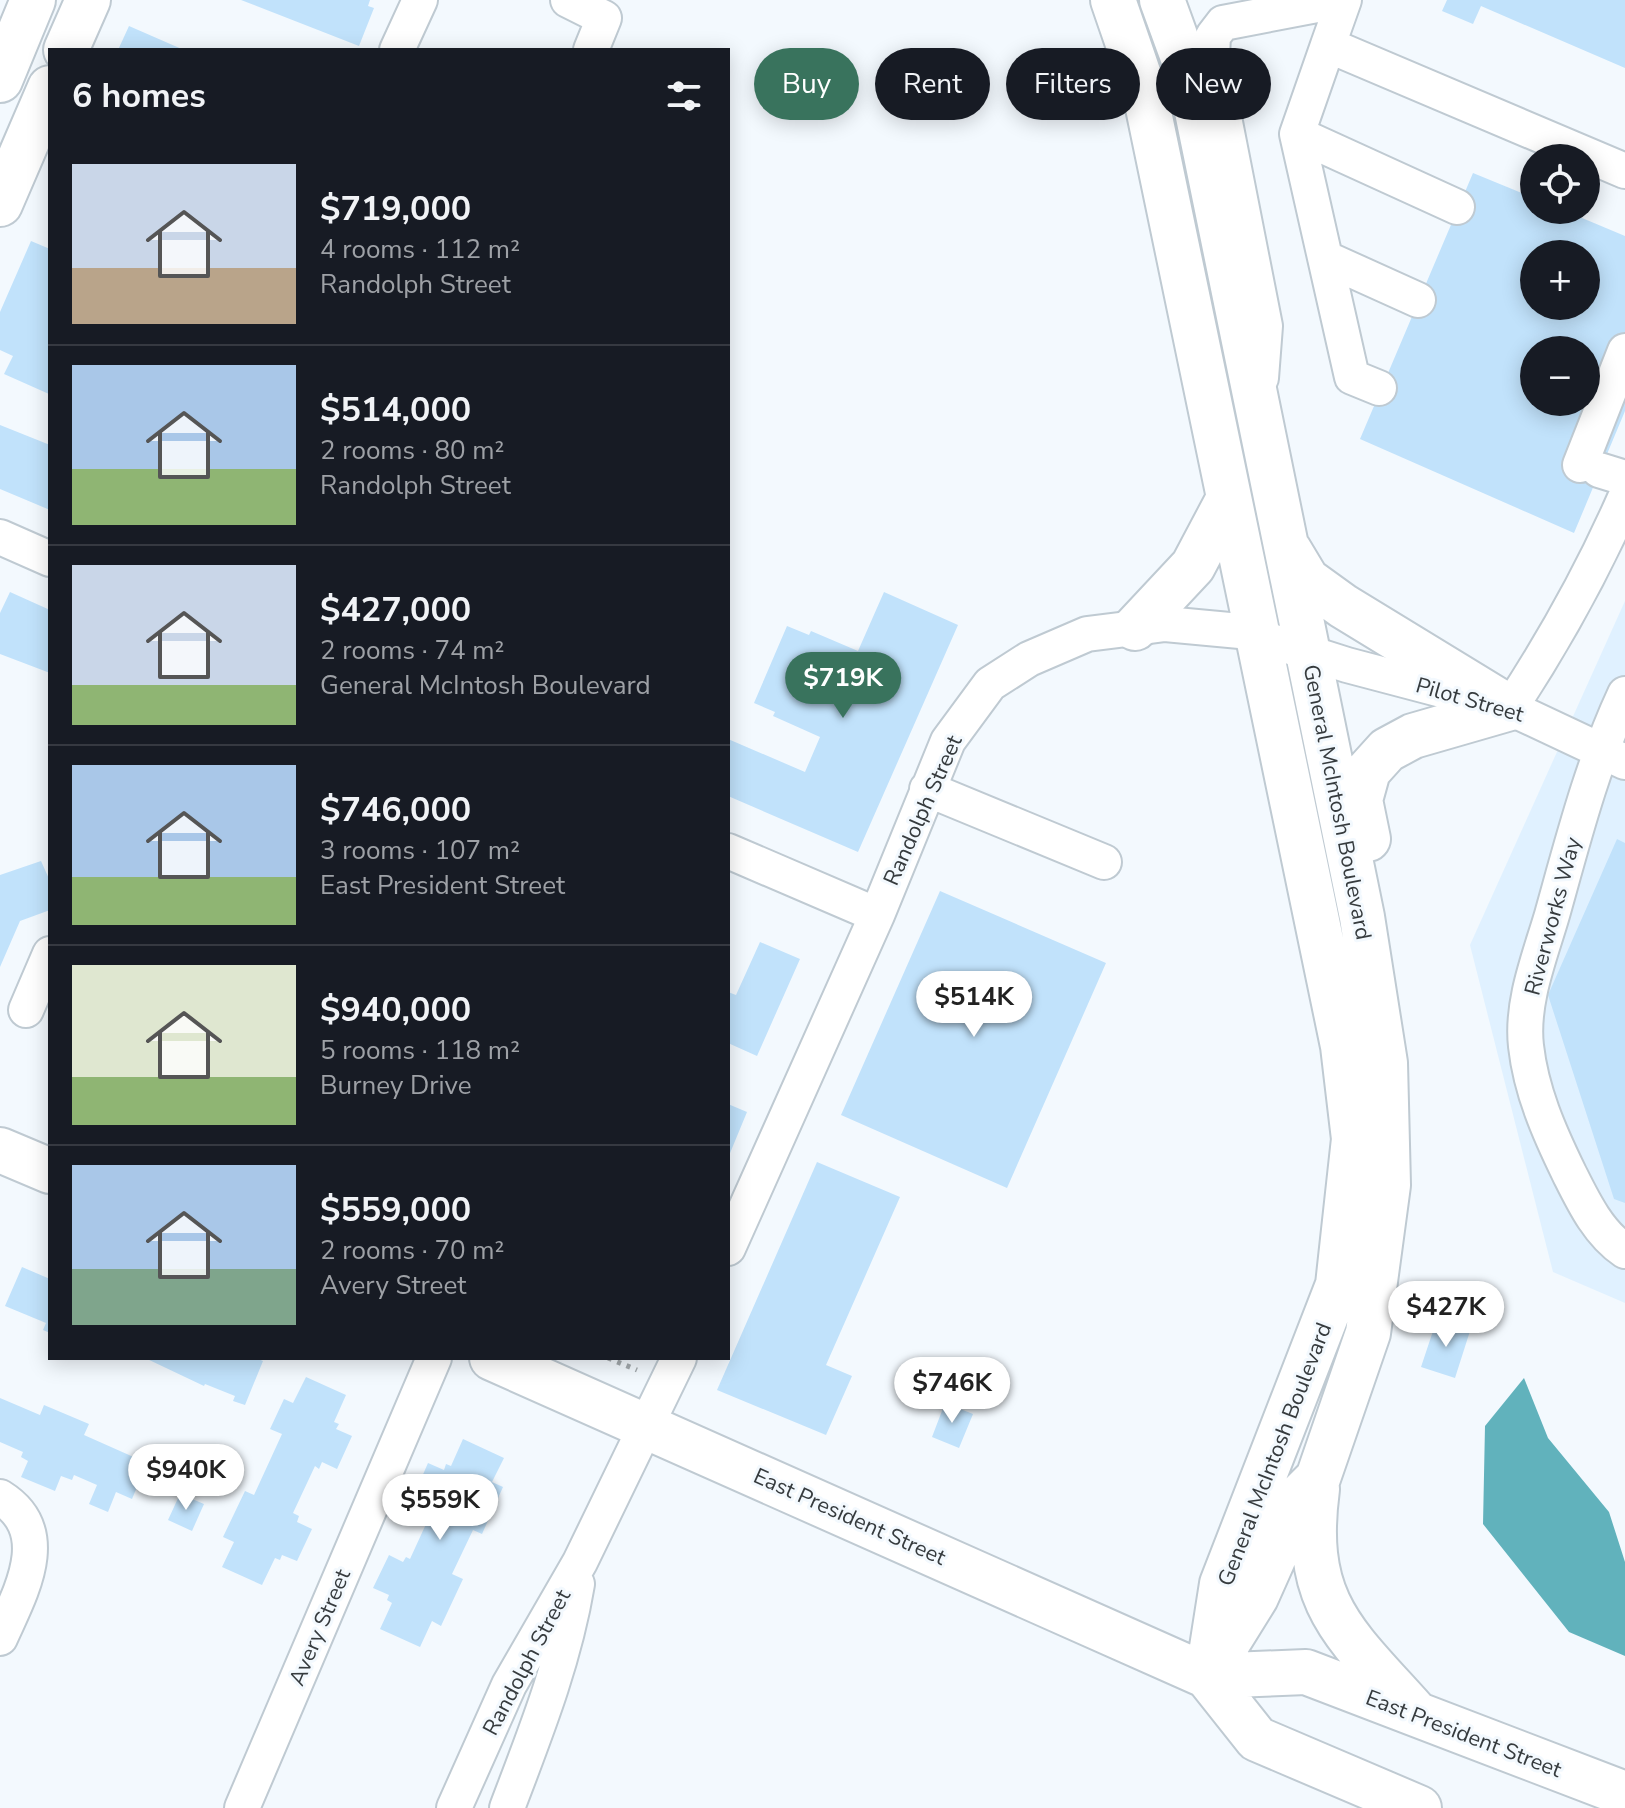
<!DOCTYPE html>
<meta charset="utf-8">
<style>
:root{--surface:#171b24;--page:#242831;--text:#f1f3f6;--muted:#9ea1a6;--line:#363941;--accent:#39735d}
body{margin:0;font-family:"Nunito Sans",sans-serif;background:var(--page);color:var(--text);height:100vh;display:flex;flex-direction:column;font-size:30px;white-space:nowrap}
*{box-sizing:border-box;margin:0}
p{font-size:26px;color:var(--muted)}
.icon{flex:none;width:44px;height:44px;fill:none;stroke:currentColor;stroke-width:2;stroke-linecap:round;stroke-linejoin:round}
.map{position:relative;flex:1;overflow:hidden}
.panel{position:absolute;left:48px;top:48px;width:682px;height:1312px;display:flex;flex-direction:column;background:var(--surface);border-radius:0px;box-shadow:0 4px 20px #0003}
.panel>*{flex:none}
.banner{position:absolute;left:754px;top:48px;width:750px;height:72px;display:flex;gap:16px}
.controls{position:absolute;left:1520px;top:144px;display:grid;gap:16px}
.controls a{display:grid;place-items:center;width:80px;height:80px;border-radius:50%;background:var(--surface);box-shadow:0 4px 20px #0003;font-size:40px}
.price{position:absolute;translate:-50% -68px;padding:0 18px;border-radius:28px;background:#fff;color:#222;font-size:26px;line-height:52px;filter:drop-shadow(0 2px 4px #0008)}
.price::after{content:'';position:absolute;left:50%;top:48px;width:24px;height:18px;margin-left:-12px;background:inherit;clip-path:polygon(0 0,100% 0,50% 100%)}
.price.selected{background:var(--accent);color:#fff}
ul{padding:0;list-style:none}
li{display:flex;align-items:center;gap:24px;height:200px;padding:0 24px}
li+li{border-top:2px solid var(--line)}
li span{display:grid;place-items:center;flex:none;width:224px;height:160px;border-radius:0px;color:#555}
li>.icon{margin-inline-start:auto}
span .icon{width:96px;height:96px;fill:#fffc;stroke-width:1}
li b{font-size:34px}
h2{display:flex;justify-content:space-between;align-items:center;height:96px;padding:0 24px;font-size:34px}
.chip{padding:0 28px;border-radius:36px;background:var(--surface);box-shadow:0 4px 20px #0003;font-size:28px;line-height:72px}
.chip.selected{background:var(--accent);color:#fff}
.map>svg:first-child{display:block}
.built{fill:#e0f1ff}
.water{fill:#61b2bc}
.building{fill:#c1e2fb;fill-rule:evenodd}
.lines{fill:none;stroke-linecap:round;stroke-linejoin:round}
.minor-casing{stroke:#bfcad2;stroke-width:38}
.major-casing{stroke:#bfcad2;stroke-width:48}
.path{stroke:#a3a9ad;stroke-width:5;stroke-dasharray:4 6;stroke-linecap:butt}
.minor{stroke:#fff;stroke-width:34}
.major{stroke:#fff;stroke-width:44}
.labels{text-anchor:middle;stroke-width:6;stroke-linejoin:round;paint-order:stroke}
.street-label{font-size:22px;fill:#363b3e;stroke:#f3f9fe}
</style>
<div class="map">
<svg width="1625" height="1808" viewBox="0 0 1625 1808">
<rect width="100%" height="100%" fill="#f3f9fe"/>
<path class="built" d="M1625,601V1303L1553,1272L1470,945Z"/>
<path class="water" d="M1524,1378L1548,1438L1609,1512L1625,1562V1656L1569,1632L1483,1524L1485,1426Z"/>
<path class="building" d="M241,0H370L368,6L374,8L359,46Z
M1447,0H1625V68L1481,6L1473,24L1442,11Z
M129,26L184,50H118Z
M1473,173L1534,198V210H1563L1625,236V411L1574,533L1360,439ZM1534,254H1586V306H1534ZM1534,350H1586V402H1534Z
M31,241L50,249L49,394L4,374L13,356L0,350V312Z
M0,425L50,445V510L0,489Z
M10,592L50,610V673L0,654V613Z
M884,592L958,625L858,852L728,796V739L805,772L820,737L773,716L775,712L754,703L787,626L809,635L811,631L858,651Z
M1617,839L1625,843V1203L1614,1199L1548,995Z
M41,861L50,881V910L20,921L0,967V875Z
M940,891L1106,963L1007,1188L841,1115Z
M760,942L800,959L757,1056L728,1043V992L736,995Z
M728,1104L747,1112L728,1158Z
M817,1162L900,1197L826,1365L852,1376L826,1435L717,1390Z
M22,1267L50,1279V1333L43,1330L46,1323L5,1306Z
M1437,1319L1470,1331L1455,1378L1421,1367Z
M145,1358H256L263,1361L245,1405L233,1401L235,1396L205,1384L204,1386Z
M306,1377L346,1395L334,1422L339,1424L336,1429L352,1436L337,1469L322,1462L319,1469L315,1466L293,1513L299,1516L297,1522L312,1529L297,1561L282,1555L280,1560L275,1558L262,1585L222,1567L234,1542L223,1537L245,1491L254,1495L282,1434L270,1429L284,1399L293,1403Z
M0,1398L40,1415L44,1405L89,1424L84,1435L147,1463L132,1499L116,1492L108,1512L89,1504L97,1485L74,1475L72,1480L61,1476L55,1491L21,1477L28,1461L21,1457L23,1452L0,1442Z
M945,1403L973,1414L959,1448L932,1437Z
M463,1439L504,1458L492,1482L503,1487L482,1534L473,1530L452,1574L463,1579L441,1626L432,1621L420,1647L380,1629L392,1603L387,1600L389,1595L373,1588L389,1555L403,1562L406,1557L410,1559L432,1511L426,1508L429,1502L414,1495L428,1463L444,1470L446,1464L451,1466Z
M180,1494L204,1504L192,1531L168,1520Z"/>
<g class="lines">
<g class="minor-casing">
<path id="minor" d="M568,0L604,18L591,50
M1344,0L1328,45L1625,171
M397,50L420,0
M1297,134L1328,45
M1325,258L1418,300
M1261,378L1265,326L1212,56L1213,36L1223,23L1343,0
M1379,388L1352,377L1297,134L1457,207
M1580,465L1625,351
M1599,470L1625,478
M0,537L50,559
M1625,694C1592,765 1573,840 1552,915C1540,956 1521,1002 1526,1046C1531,1091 1549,1132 1569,1173C1583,1201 1598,1233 1625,1251
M1510,708C1554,641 1593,571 1625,498
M927,789L1104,862
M728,851L877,915
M26,1010L50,954
M728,1248L877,915L948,741L990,684L1029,659L1087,634L1135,628L1165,624L1240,631L1347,665L1510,708L1625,762
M0,1497C56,1532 20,1593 0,1638
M242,1808L434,1358
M454,1808L509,1685L580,1562L679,1358
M507,1808C535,1734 564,1662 577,1584"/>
</g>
<g class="major-casing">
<path id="major" d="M1113,0L1145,93L1343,1046L1354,1139L1338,1285L1222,1584L1211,1654
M1162,0L1190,77L1362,917L1385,1063L1388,1185L1368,1333L1318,1478L1302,1494L1256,1597L1207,1676
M66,50L88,0
M0,80L33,0
M0,204L50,88
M1289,550L1307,580L1343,606L1510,708
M1135,628L1193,566L1229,498
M1368,839L1360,800L1368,771L1387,750L1413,736L1510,708
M0,1150L50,1171
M492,1358L1207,1676L1306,1672L1625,1794
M1317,1489C1302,1602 1343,1632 1413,1710
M1207,1676L1257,1739L1419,1808"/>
</g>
<path class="path" d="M608,1358L637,1370"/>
<use href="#minor" class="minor"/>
<use href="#major" class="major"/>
</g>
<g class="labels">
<g class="street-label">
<text transform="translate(1470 699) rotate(16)" y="8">Pilot Street</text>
<text transform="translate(1338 802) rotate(79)" y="8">General McIntosh Boulevard</text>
<text transform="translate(922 810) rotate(-66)" y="8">Randolph Street</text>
<text transform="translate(1552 916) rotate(-75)" y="8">Riverworks Way</text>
<text transform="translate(1274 1454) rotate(-69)" y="8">General McIntosh Boulevard</text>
<text transform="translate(850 1516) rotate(24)" y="8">East President Street</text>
<text transform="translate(319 1627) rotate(-67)" y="8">Avery Street</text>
<text transform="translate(526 1662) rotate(-62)" y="8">Randolph Street</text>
<text transform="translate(1464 1733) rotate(21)" y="8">East President Street</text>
</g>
</g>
</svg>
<div class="controls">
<a><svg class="icon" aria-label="locate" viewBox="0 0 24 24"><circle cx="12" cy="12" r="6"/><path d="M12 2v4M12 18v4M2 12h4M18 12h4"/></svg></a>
<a>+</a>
<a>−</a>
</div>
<b class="price selected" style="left:843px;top:720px">$719K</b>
<b class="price" style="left:974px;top:1039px">$514K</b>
<b class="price" style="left:1446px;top:1349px">$427K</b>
<b class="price" style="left:952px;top:1425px">$746K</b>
<b class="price" style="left:186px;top:1512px">$940K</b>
<b class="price" style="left:440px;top:1542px">$559K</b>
<div class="banner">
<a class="chip selected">Buy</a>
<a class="chip">Rent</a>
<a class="chip">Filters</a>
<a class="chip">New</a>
</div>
<section class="panel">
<h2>6 homes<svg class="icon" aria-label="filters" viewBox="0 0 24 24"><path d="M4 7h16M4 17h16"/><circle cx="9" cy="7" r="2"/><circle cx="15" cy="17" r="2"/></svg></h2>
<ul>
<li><span style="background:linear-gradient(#c9d6e8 65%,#b9a48a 0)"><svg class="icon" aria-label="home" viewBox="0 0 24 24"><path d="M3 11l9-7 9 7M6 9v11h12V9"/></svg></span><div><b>$719,000</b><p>4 rooms · 112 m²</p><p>Randolph Street</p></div></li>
<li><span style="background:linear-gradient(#a9c7e8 65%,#8fb573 0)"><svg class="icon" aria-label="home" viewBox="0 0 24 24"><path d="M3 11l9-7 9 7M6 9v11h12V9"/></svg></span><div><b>$514,000</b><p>2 rooms · 80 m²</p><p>Randolph Street</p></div></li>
<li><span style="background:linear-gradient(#c9d6e8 75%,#8fb573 0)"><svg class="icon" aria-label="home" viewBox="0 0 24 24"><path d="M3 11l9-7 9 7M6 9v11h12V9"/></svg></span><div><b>$427,000</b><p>2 rooms · 74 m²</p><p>General McIntosh Boulevard</p></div></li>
<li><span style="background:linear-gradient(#a9c7e8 70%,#8fb573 0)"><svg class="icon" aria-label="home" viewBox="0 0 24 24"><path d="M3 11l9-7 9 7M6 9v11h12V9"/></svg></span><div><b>$746,000</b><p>3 rooms · 107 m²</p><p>East President Street</p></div></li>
<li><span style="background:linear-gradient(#dfe7d0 70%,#8fb573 0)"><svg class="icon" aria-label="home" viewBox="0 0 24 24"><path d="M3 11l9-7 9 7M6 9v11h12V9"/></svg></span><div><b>$940,000</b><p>5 rooms · 118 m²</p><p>Burney Drive</p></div></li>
<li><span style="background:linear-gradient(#a9c7e8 65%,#7fa58c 0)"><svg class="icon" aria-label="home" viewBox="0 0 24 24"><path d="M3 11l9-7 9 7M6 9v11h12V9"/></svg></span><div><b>$559,000</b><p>2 rooms · 70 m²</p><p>Avery Street</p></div></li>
</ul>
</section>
</div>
